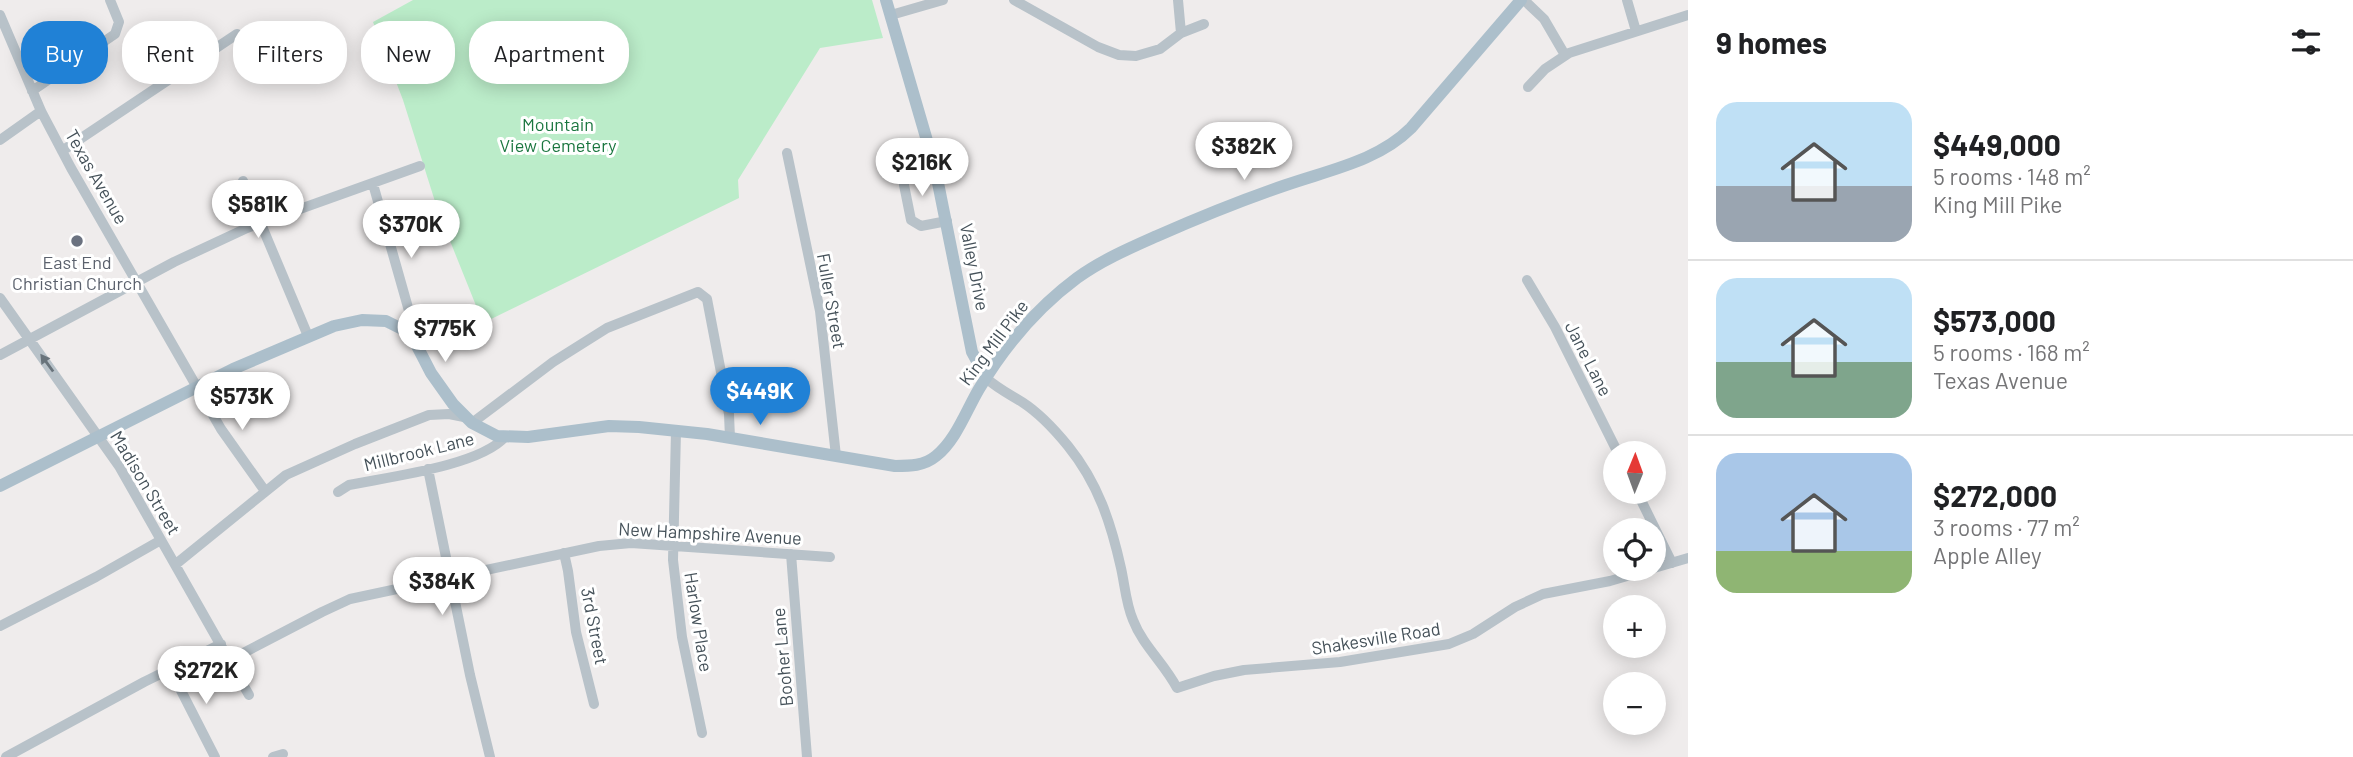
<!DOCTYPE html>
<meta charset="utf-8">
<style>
:root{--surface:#fff;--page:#f2f2f2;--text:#202124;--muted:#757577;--line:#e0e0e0;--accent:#2081d6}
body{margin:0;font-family:Barlow,sans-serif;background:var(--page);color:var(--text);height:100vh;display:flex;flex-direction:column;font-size:26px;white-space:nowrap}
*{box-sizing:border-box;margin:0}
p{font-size:23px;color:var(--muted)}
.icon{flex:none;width:38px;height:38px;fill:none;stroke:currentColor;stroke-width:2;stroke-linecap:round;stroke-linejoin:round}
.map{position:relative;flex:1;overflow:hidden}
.details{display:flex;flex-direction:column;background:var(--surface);width:665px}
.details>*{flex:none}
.top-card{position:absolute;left:21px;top:21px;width:665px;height:63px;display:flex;gap:14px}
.needle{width:46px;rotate:1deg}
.controls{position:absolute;left:1603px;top:441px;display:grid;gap:14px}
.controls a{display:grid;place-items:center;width:63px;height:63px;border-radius:50%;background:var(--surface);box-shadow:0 4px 18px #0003;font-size:35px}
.price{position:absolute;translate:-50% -60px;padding:0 16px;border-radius:24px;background:#fff;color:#222;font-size:23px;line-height:46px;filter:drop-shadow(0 2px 4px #0008)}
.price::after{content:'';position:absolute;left:50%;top:42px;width:21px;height:16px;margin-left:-10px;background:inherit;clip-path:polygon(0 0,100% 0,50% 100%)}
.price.current{background:var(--accent);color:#fff}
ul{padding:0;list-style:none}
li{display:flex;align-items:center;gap:21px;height:175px;padding:0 28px}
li+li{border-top:2px solid var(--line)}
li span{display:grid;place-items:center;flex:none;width:196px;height:140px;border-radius:21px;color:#555}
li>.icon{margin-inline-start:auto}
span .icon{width:84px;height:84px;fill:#fffc;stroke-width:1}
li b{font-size:30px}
h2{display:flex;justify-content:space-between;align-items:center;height:84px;padding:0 28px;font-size:30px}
.pill{padding:0 24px;border-radius:28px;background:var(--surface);box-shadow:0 4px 18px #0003;font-size:24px;line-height:63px}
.pill.current{background:var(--accent);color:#fff}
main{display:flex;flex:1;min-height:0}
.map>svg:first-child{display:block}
.green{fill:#bbecc9}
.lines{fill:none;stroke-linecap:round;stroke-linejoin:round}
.minor{stroke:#b8c2c9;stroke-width:10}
.major{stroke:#acbfcb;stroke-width:12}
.oneway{fill:#68737b}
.worship-dot{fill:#6b7280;stroke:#fff;stroke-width:2.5}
.labels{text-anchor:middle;stroke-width:6;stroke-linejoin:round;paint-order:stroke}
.park-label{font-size:18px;fill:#1a763f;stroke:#fff}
.street-label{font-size:18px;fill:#455159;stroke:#fff}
.worship-label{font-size:18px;fill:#5b616d;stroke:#fff}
</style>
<main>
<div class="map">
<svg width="1688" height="757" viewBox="0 0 1688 757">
<rect width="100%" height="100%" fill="#efecec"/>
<path class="green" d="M413,0H872L883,38L820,48L738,180L739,198L483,323L438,211L403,100L373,22Z"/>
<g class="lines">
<path class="minor" d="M1014,0L1098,47L1119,55L1136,56L1160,49L1181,33L1178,0
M1524,0L1544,19L1565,55
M1627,0L1636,31
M0,15L41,111L71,168L221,429L265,491
M891,15L943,0
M1181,33L1204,24
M1528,87L1545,69L1569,53L1688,15
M32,91L115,34L119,22L110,0
M0,140L41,111
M62,151L237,34
M787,153L820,311L836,456
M935,168L905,177L904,185L911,220L921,226L947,221
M243,181L308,336
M373,184L411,318L406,331
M1527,280L1555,327L1618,453
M0,298L119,466L249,695
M0,355L174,262L247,228L420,166
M986,378C997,388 1009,394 1022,402C1039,413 1055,430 1068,446C1098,483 1111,523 1121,568C1125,586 1126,604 1133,620C1143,646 1164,663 1177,688L1214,676L1244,670L1340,662L1449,644L1473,634L1515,607L1543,594L1610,581L1651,569
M472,423L553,362L607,328L698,292L707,299L729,414L730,438
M676,431L673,560L682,637L702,733
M428,469L470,675L490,757
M338,492L349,485C388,477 479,466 505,437
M1637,492L1672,563
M564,553L568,571L576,632L594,704
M791,554L807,757
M176,564L286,475L355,444L429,415L449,414L464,417
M1654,568L1688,558
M0,626L96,577L161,540
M230,660L322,612L350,599L599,546L631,543L830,557
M170,669L215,757
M6,757L144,682L221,644
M273,757L283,754"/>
<path class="major" d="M886,0L935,168L972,352L986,378
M0,486L233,369L334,326L362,320L386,321L406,331L415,342L431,373L453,404L472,423L497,436L528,437L609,426L639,427L707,434L895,466C910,466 924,466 936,456C956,440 966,411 979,389C1004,347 1038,307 1077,278C1102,260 1130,248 1157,236C1200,217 1242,200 1286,185C1329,170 1378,161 1411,128L1521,0"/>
</g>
<defs><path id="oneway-solid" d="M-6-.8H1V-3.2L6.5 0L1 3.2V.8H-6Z" transform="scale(1.75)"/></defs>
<use class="oneway" href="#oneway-solid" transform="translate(47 363) rotate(-126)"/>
<circle class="worship-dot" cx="77" cy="241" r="7"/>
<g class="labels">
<g class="park-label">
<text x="558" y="131">Mountain<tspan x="558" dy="21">View Cemetery</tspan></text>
</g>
<g class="street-label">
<text transform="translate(96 177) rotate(60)" y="6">Texas Avenue</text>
<text transform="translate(974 267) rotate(79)" y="6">Valley Drive</text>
<text transform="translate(831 301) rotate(80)" y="6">Fuller Street</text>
<text transform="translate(994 343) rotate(-53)" y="6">King Mill Pike</text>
<text transform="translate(1588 359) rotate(63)" y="6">Jane Lane</text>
<text transform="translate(419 452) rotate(-14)" y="6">Millbrook Lane</text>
<text transform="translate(145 483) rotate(59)" y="6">Madison Street</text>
<text transform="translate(710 534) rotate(3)" y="6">New Hampshire Avenue</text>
<text transform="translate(698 622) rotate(81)" y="6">Harlow Place</text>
<text transform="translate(594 626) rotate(79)" y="6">3rd Street</text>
<text transform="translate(1376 639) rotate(-9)" y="6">Shakesville Road</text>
<text transform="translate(783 657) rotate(-95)" y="6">Booher Lane</text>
</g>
<g class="worship-label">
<text x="77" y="269">East End<tspan x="77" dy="21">Christian Church</tspan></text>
</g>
</g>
</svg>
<div class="controls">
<a><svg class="needle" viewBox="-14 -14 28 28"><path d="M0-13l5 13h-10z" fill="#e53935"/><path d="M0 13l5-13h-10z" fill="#757577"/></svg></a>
<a><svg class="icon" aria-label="locate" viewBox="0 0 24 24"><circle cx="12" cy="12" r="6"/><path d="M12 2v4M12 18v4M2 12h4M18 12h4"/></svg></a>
<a>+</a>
<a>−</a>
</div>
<b class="price" style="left:1244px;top:182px">$382K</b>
<b class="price" style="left:922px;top:198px">$216K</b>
<b class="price" style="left:258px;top:240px">$581K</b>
<b class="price" style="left:411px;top:260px">$370K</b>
<b class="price" style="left:445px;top:364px">$775K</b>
<b class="price current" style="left:760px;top:427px">$449K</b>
<b class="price" style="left:242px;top:432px">$573K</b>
<b class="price" style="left:442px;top:617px">$384K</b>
<b class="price" style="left:206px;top:706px">$272K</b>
<div class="top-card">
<a class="pill current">Buy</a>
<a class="pill">Rent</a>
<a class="pill">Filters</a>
<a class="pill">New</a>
<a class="pill">Apartment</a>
</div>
</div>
<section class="details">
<h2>9 homes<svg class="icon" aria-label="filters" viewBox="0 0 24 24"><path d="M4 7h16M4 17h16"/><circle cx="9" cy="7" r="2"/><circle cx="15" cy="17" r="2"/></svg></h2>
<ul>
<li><span style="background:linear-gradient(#bfe0f5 60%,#9aa5b1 0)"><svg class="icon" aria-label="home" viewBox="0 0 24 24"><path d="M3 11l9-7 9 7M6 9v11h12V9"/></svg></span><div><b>$449,000</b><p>5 rooms · 148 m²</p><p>King Mill Pike</p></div></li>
<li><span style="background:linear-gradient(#bfe0f5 60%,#7fa58c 0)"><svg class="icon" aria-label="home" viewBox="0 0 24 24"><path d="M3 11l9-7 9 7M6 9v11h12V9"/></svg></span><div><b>$573,000</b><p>5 rooms · 168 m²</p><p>Texas Avenue</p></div></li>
<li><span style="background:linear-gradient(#a9c7e8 70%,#8fb573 0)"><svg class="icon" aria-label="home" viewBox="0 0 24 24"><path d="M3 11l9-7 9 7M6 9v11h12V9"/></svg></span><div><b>$272,000</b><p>3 rooms · 77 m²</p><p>Apple Alley</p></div></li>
</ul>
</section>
</main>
